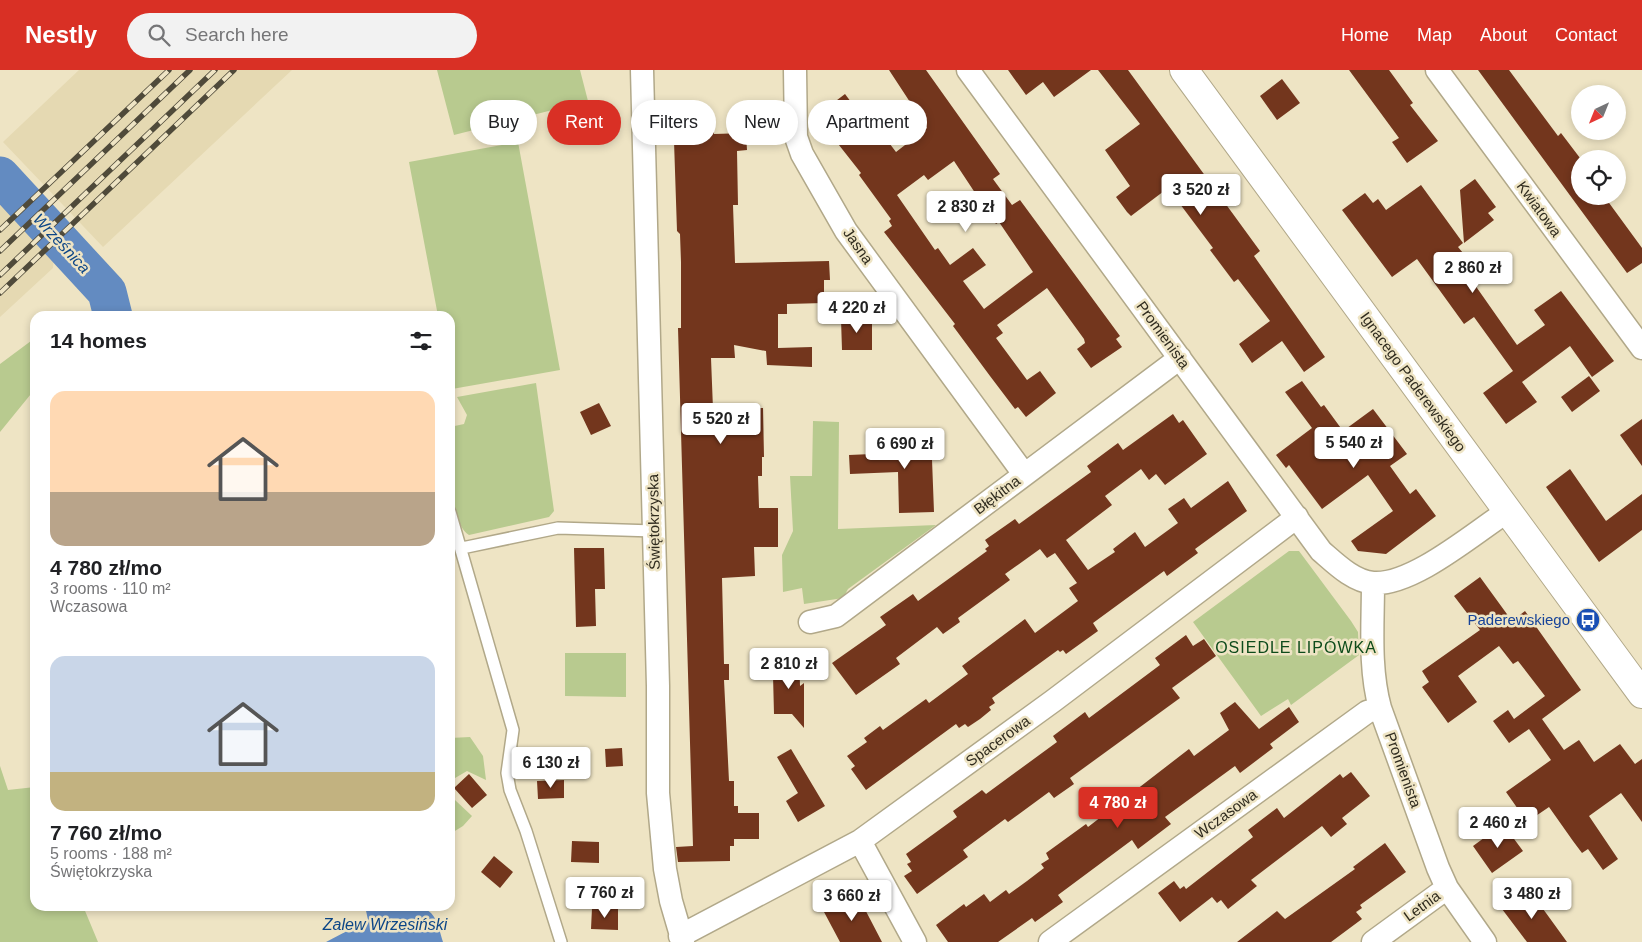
<!DOCTYPE html>
<meta charset="utf-8">
<style>
:root{--surface:#fff;--page:#f2f2f2;--text:#202124;--muted:#757577;--accent:#d93025}
body{margin:0;font-family:Helvetica,sans-serif;background:var(--page);color:var(--text);height:100vh;display:flex;flex-direction:column;font-size:19px;white-space:nowrap}
*{box-sizing:border-box;margin:0}
p{font-size:16px;color:var(--muted)}
.icon{flex:none;width:28px;height:28px;fill:none;stroke:currentColor;stroke-width:2;stroke-linecap:round;stroke-linejoin:round}
.map{position:relative;flex:1;overflow:hidden}
.drawer{position:absolute;left:30px;top:241px;width:425px;height:600px;display:flex;flex-direction:column;background:var(--surface);border-radius:15px;box-shadow:0 2px 8px #0003}
.drawer>*{flex:none}
.banner{position:absolute;left:470px;top:30px;width:475px;height:45px;display:flex;gap:10px}
.needle{width:32px;rotate:223deg}
.fabs{position:absolute;left:1571px;top:15px;display:grid;gap:10px}
.fabs a{display:grid;place-items:center;width:55px;height:55px;border-radius:50%;background:var(--surface);box-shadow:0 2px 8px #0003;font-size:25px}
.price{position:absolute;translate:-50% -42px;padding:0 11px;border-radius:5px;background:#fff;color:#222;font-size:16px;line-height:32px;filter:drop-shadow(0 1px 2px #0008)}
.price::after{content:'';position:absolute;left:50%;top:30px;width:15px;height:11px;margin-left:-8px;background:inherit;clip-path:polygon(0 0,100% 0,50% 100%)}
.price.active{background:var(--accent);color:#fff}
ul{padding:0;list-style:none}
li{display:grid;align-content:center;gap:10px;height:265px;padding:0 20px}
li span{display:grid;place-items:center;height:155px;border-radius:15px;color:#555}
li>.icon{margin-inline-start:auto}
span .icon{width:90px;height:90px;fill:#fffc;stroke-width:1}
li b{font-size:21px}
h2{display:flex;justify-content:space-between;align-items:center;height:60px;padding:0 20px;font-size:21px}
.tag{padding:0 18px;border-radius:22px;background:var(--surface);box-shadow:0 2px 8px #0003;font-size:18px;line-height:45px}
.tag.active{background:var(--accent);color:#fff}
header{display:flex;align-items:center;gap:30px;box-sizing:border-box;height:70px;padding:0 25px;background:var(--accent);color:#fff}
header strong{font-size:24px}
nav{display:flex;gap:28px;margin-inline-start:auto;font-size:18px}
.search{width:350px;height:45px;background:var(--page);display:flex;align-items:center;gap:12px;box-sizing:border-box;padding:0 18px;border-radius:28px;color:var(--muted);font-size:19px}
.map>svg:first-child{display:block}
.built{fill:#e5d9b2}
.green{fill:#b8ca8f}
.water{fill:#638bc1}
.lines{fill:none;stroke-linecap:round;stroke-linejoin:round}
.river{stroke:#638bc1;stroke-width:39}
.building{fill:#73361d;fill-rule:evenodd}
.lane-casing{stroke:#b1a889;stroke-width:14}
.street-casing{stroke:#b1a889;stroke-width:25}
.secondary-casing{stroke:#b1a889;stroke-width:30}
.lane{stroke:#fff;stroke-width:11}
.street{stroke:#fff;stroke-width:22}
.secondary{stroke:#fff;stroke-width:28}
.rail-casing{stroke:#4f4a3a;stroke-width:5.5}
.rail{stroke:#eee4c4;stroke-width:4;stroke-dasharray:11;stroke-linecap:butt}
.labels{text-anchor:middle;stroke-width:5;stroke-linejoin:round;paint-order:stroke}
.street-label{font-size:15px;fill:#2f2b1e;stroke:#eee4c4}
.transit-label{font-size:15px;fill:#164399;stroke:#eee4c4;text-anchor:end}
.water-label{font-size:16px;font-style:italic;fill:#0c4687;stroke:#eee4c4}
.neighbourhood-label{font-size:16px;letter-spacing:1px;fill:#0d4b1a;stroke:#eee4c4}
</style>
<header>
<strong>Nestly</strong>
<div class="search"><svg class="icon" aria-label="search" viewBox="0 0 24 24"><circle cx="10" cy="10" r="6"/><path d="M15 15l6 6"/></svg>Search here</div>
<nav><a>Home</a><a>Map</a><a>About</a><a>Contact</a></nav>
</header>
<div class="map">
<svg width="1642" height="872" viewBox="0 0 1642 872">
<rect width="100%" height="100%" fill="#eee4c4"/>
<path class="built" d="M79,0H292L103,177L3,72Z
M0,121L54,185L53,198L0,247Z"/>
<path class="green" d="M437,0H580L588,31L454,65Z
M518,72L560,300L452,319L450,308V246H438L409,92Z
M35,268V319L0,362V294Z
M536,313L554,441L549,447L469,465C448,453 450,379 450,357L464,354L467,345L457,327Z
M813,351L839,352L838,459L936,455L848,519L843,528L804,534L802,518L783,522L782,485L793,461L790,406H812Z
M1289,481H1299L1351,551L1358,562L1359,585L1291,635L1288,629L1261,646L1193,552Z
M565,583H626V627L565,626Z
M470,667L483,686L486,710L467,701L450,711V668Z
M0,696L8,720L35,717V836H83L98,872H0Z
M455,730L472,746L463,756L450,764V731Z"/>
<path class="water" d="M365,836C383,836 416,830 431,843C438,850 440,863 443,872H326L368,850Z"/>
<g class="lines">
<path class="river" d="M0,106L107,222L113,246"/>
</g>
<path class="building" d="M889,0H926L1000,104L993,109L1012,135L1020,130L1120,266L1116,269L1122,277L1091,298L1077,279L1085,273L1084,269L1047,218L997,255L1003,263L996,268L1027,310L1040,301L1056,323L1026,347L1018,337L1015,339L990,306L953,256L955,254L884,162L892,156L889,151L891,149L859,105L861,103L835,70L834,71L816,46L845,24L863,48L868,45L896,82L927,58ZM954,91L991,147L996,154L999,152L1033,202L984,239L963,211L986,195L973,178L950,195L938,178L935,180L897,125L924,105L928,110Z
M1008,0H1091L1054,27L1043,12L1026,25Z
M1098,0H1128L1260,181L1254,186L1325,287L1304,302L1282,271L1252,293L1239,274L1270,251L1238,209L1234,212L1210,180L1213,178L1168,118L1131,146L1127,142L1116,127L1130,116L1105,80L1140,54Z
M1349,0H1389L1413,33L1410,35L1438,71L1407,93L1392,72L1399,68Z
M1478,0H1509L1558,66L1561,63L1580,88V126H1604L1642,178V193L1627,203Z
M1282,9L1300,33L1277,50L1260,26Z
M702,32V52H713L714,64L746,63L747,80L737,81L738,135H733L735,193L829,191L830,210H824V233L787,234V244H778V278L812,277V297L767,295L766,281L734,275L735,288H711L713,339L763,338L764,387H762V406H758L759,438H778V477H754L755,506L722,508L724,594H729V610H724L729,711H734V736H738V743H759V769H734V776H730V791L678,792L676,777L693,776L678,258H681V192L680,164L677,161L673,41H676V33Z
M1475,109L1496,137L1488,143L1494,150L1464,173L1460,120Z
M1421,115L1463,173L1458,177L1463,183L1456,188L1517,275L1545,255L1534,240L1561,221L1614,291L1592,307L1570,276L1522,312L1537,332L1506,354L1483,323L1513,301L1474,247L1464,254L1417,189L1392,207L1342,140L1365,123L1373,133L1378,129L1386,140Z
M841,249H872V280H842Z
M1589,306L1600,321L1572,342L1561,327Z
M1302,311L1321,337L1324,335L1343,361L1373,339L1407,384L1390,396L1410,424L1416,419L1436,446L1386,484L1358,481L1351,471L1393,441L1368,405L1322,439L1289,395L1286,398L1276,385L1312,358L1285,322Z
M599,333L611,356L591,365L580,342Z
M1173,344L1179,353L1183,350L1207,384L1165,415L1156,404L1149,410L1141,399L1105,426L1112,435L1066,470L1088,500L1115,482L1113,479L1135,462L1145,477L1178,453L1168,439L1184,428L1191,438L1228,411L1247,441L1195,479L1198,483L1183,494L1167,506L1164,501L1093,553L1098,561L1066,584L1063,580L1060,582L1058,580L992,628L995,633L989,637L991,640L980,649L968,657L965,654L959,658L956,654L866,720L851,699L855,696L847,686L867,672L864,668L880,656L883,660L926,629L929,633L968,604L962,596L1025,549L1035,563L1078,531L1069,518L1077,513L1055,483L1047,488L1040,479L1005,504L1010,510L958,548L960,552L943,564L937,557L896,588L900,594L856,625L832,593L886,555L880,547L913,524L918,531L954,505L987,481L985,479L989,476L985,470L1015,449L1019,454L1091,402L1087,396L1118,373L1123,380Z
M1642,349V396L1620,365Z
M895,363H931L934,442L899,443L898,402L850,404L849,385L895,383Z
M1570,399L1606,451L1642,424V460L1599,492L1546,417Z
M574,478H604L605,519H595L596,556L576,557Z
M1480,507L1512,551L1525,541L1581,620L1542,649L1564,680L1579,670L1594,692L1620,674L1635,694L1642,689V752L1621,723L1589,746L1618,789L1603,800L1588,779L1582,783L1573,771L1549,737L1527,752L1506,722L1551,690L1529,659L1509,673L1493,651L1508,640L1514,649L1545,626L1518,591L1513,594L1499,576L1458,606L1477,632L1448,653L1422,617L1429,612L1422,601L1480,560L1454,526Z
M1186,565L1193,576L1204,569L1216,586L1172,618L1180,628L1070,708L1074,714L1054,728L1049,722L1008,752L1005,749L963,780L968,787L917,824L904,806L912,801L907,794L911,792L906,784L957,747L953,741L982,720L986,724L1057,672L1053,666L1085,642L1089,648L1160,595L1155,588Z
M781,586H799L800,616L804,613V658L792,644H774L773,605H781Z
M1235,632L1259,659L1289,637L1299,652L1270,674L1273,678L1240,703L1235,696L1165,747L1171,754L1138,779L1132,770L1058,825L1063,832L1035,852L1032,848L998,872H948L936,855L964,834L966,837L984,824L990,832L1006,820L1009,824L1027,811L1044,798L1041,794L1049,789L1046,783L1086,754L1088,757L1189,679L1194,686L1229,660L1220,643Z
M622,678L623,696L606,697L605,679Z
M791,679L825,736L798,752L786,731L798,723L777,687Z
M1351,702L1370,726L1342,748L1347,754L1331,767L1322,756L1251,810L1257,816L1228,839L1221,830L1217,833L1212,827L1180,852L1158,823L1174,811L1180,819L1184,816L1186,819L1253,767L1248,760L1277,738L1284,748L1340,704L1343,708Z
M469,704L487,725L472,738L454,718Z
M564,710V728L538,729L537,711Z
M1503,754L1523,781L1492,803L1473,776Z
M572,771L599,772V793L571,792Z
M1385,773L1406,802L1360,835L1362,838L1356,842L1362,849L1331,872H1237L1277,841L1285,849L1355,799L1353,797Z
M494,786L513,802L500,818L481,802Z
M1529,820L1546,843L1567,872H1527L1502,839Z
M857,824L882,872H840L824,842Z
M592,838L618,839V860L591,859Z"/>
<g class="lines">
<g class="lane-casing">
<path id="lane" d="M450,442L513,660L507,703L510,720L526,761L561,872
M462,478L558,458L654,461"/>
</g>
<g class="street-casing">
<path id="street" d="M642,0L658,616V723L665,799L671,831L683,872
M795,0L796,67L802,84L846,161L1024,404
M968,0L1321,481C1336,494 1353,511 1373,513C1413,516 1475,462 1508,441
M1437,0L1642,278
M1373,513C1373,555 1369,598 1380,638L1438,798L1447,818L1485,872
M810,552L836,546L1180,288
M860,771L915,872
M680,866L860,771L1053,631L1297,447
M1050,872L1367,642L1380,638
M1373,872L1447,818"/>
</g>
<g class="secondary-casing">
<path id="secondary" d="M1184,0L1642,624"/>
</g>
<use href="#lane" class="lane"/>
<use href="#street" class="street"/>
<use href="#secondary" class="secondary"/>
<g class="rail-casing">
<path id="rail" d="M0,160L169,0
M0,181L190,0
M0,205L215,0
M0,223L234,0"/>
</g>
<use href="#rail" class="rail"/>
</g>
<defs>
<g id="bus-disc" transform="scale(1.25)"><circle r="9.5" fill="#1a4fb4" stroke="#eee4c4"/><path d="M-5-6H5V4H4V6H2V4H-2V6H-4V4H-5ZM-3.5-4V0h7V-4ZM-3.5 1.2v1.5H-2V1.2ZM2 1.2v1.5H3.5V1.2Z" fill="#fff"/></g>
</defs>
<g fill-rule="evenodd">
<use href="#bus-disc" x="1588" y="550"/>
</g>
<g class="labels">
<g class="street-label">
<text transform="translate(1539 139) rotate(54)" y="5">Kwiatowa</text>
<text transform="translate(858 176) rotate(55)" y="5">Jasna</text>
<text transform="translate(1163 265) rotate(54)" y="5">Promienista</text>
<text transform="translate(1413 312) rotate(54)" y="5">Ignacego Paderewskiego</text>
<text transform="translate(997 425) rotate(-37)" y="5">Błękitna</text>
<text transform="translate(654 452) rotate(-91)" y="5">Świętokrzyska</text>
<text transform="translate(998 671) rotate(-36)" y="5">Spacerowa</text>
<text transform="translate(1403 700) rotate(70)" y="5">Promienista</text>
<text transform="translate(1226 744) rotate(-36)" y="5">Wczasowa</text>
<text transform="translate(1422 836) rotate(-36)" y="5">Letnia</text>
</g>
<g class="transit-label">
<text x="1570" y="555">Paderewskiego</text>
</g>
<g class="water-label">
<text transform="translate(62 173) rotate(47)" y="6">Wrześnica</text>
<text x="385" y="860">Zalew Wrzesiński</text>
</g>
<g class="neighbourhood-label">
<text x="1296" y="583">OSIEDLE LIPÓWKA</text>
</g>
</g>
</svg>
<div class="fabs">
<a><svg class="needle" viewBox="-14 -14 28 28"><path d="M0-13l5 13h-10z" fill="#e53935"/><path d="M0 13l5-13h-10z" fill="#757577"/></svg></a>
<a><svg class="icon" aria-label="locate" viewBox="0 0 24 24"><circle cx="12" cy="12" r="6"/><path d="M12 2v4M12 18v4M2 12h4M18 12h4"/></svg></a>
</div>
<b class="price" style="left:1201px;top:146px">3 520 zł</b>
<b class="price" style="left:966px;top:163px">2 830 zł</b>
<b class="price" style="left:1473px;top:224px">2 860 zł</b>
<b class="price" style="left:857px;top:264px">4 220 zł</b>
<b class="price" style="left:721px;top:375px">5 520 zł</b>
<b class="price" style="left:1354px;top:399px">5 540 zł</b>
<b class="price" style="left:905px;top:400px">6 690 zł</b>
<b class="price" style="left:789px;top:620px">2 810 zł</b>
<b class="price" style="left:551px;top:719px">6 130 zł</b>
<b class="price active" style="left:1118px;top:759px">4 780 zł</b>
<b class="price" style="left:1498px;top:779px">2 460 zł</b>
<b class="price" style="left:605px;top:849px">7 760 zł</b>
<b class="price" style="left:1532px;top:850px">3 480 zł</b>
<b class="price" style="left:852px;top:852px">3 660 zł</b>
<div class="banner">
<a class="tag">Buy</a>
<a class="tag active">Rent</a>
<a class="tag">Filters</a>
<a class="tag">New</a>
<a class="tag">Apartment</a>
</div>
<section class="drawer">
<h2>14 homes<svg class="icon" aria-label="filters" viewBox="0 0 24 24"><path d="M4 7h16M4 17h16"/><circle cx="9" cy="7" r="2"/><circle cx="15" cy="17" r="2"/></svg></h2>
<ul>
<li><span style="background:linear-gradient(#ffd9b3 65%,#b9a48a 0)"><svg class="icon" aria-label="home" viewBox="0 0 24 24"><path d="M3 11l9-7 9 7M6 9v11h12V9"/></svg></span><div><b>4 780 zł/mo</b><p>3 rooms · 110 m²</p><p>Wczasowa</p></div></li>
<li><span style="background:linear-gradient(#c9d6e8 75%,#c2b280 0)"><svg class="icon" aria-label="home" viewBox="0 0 24 24"><path d="M3 11l9-7 9 7M6 9v11h12V9"/></svg></span><div><b>7 760 zł/mo</b><p>5 rooms · 188 m²</p><p>Świętokrzyska</p></div></li>
</ul>
</section>
</div>
